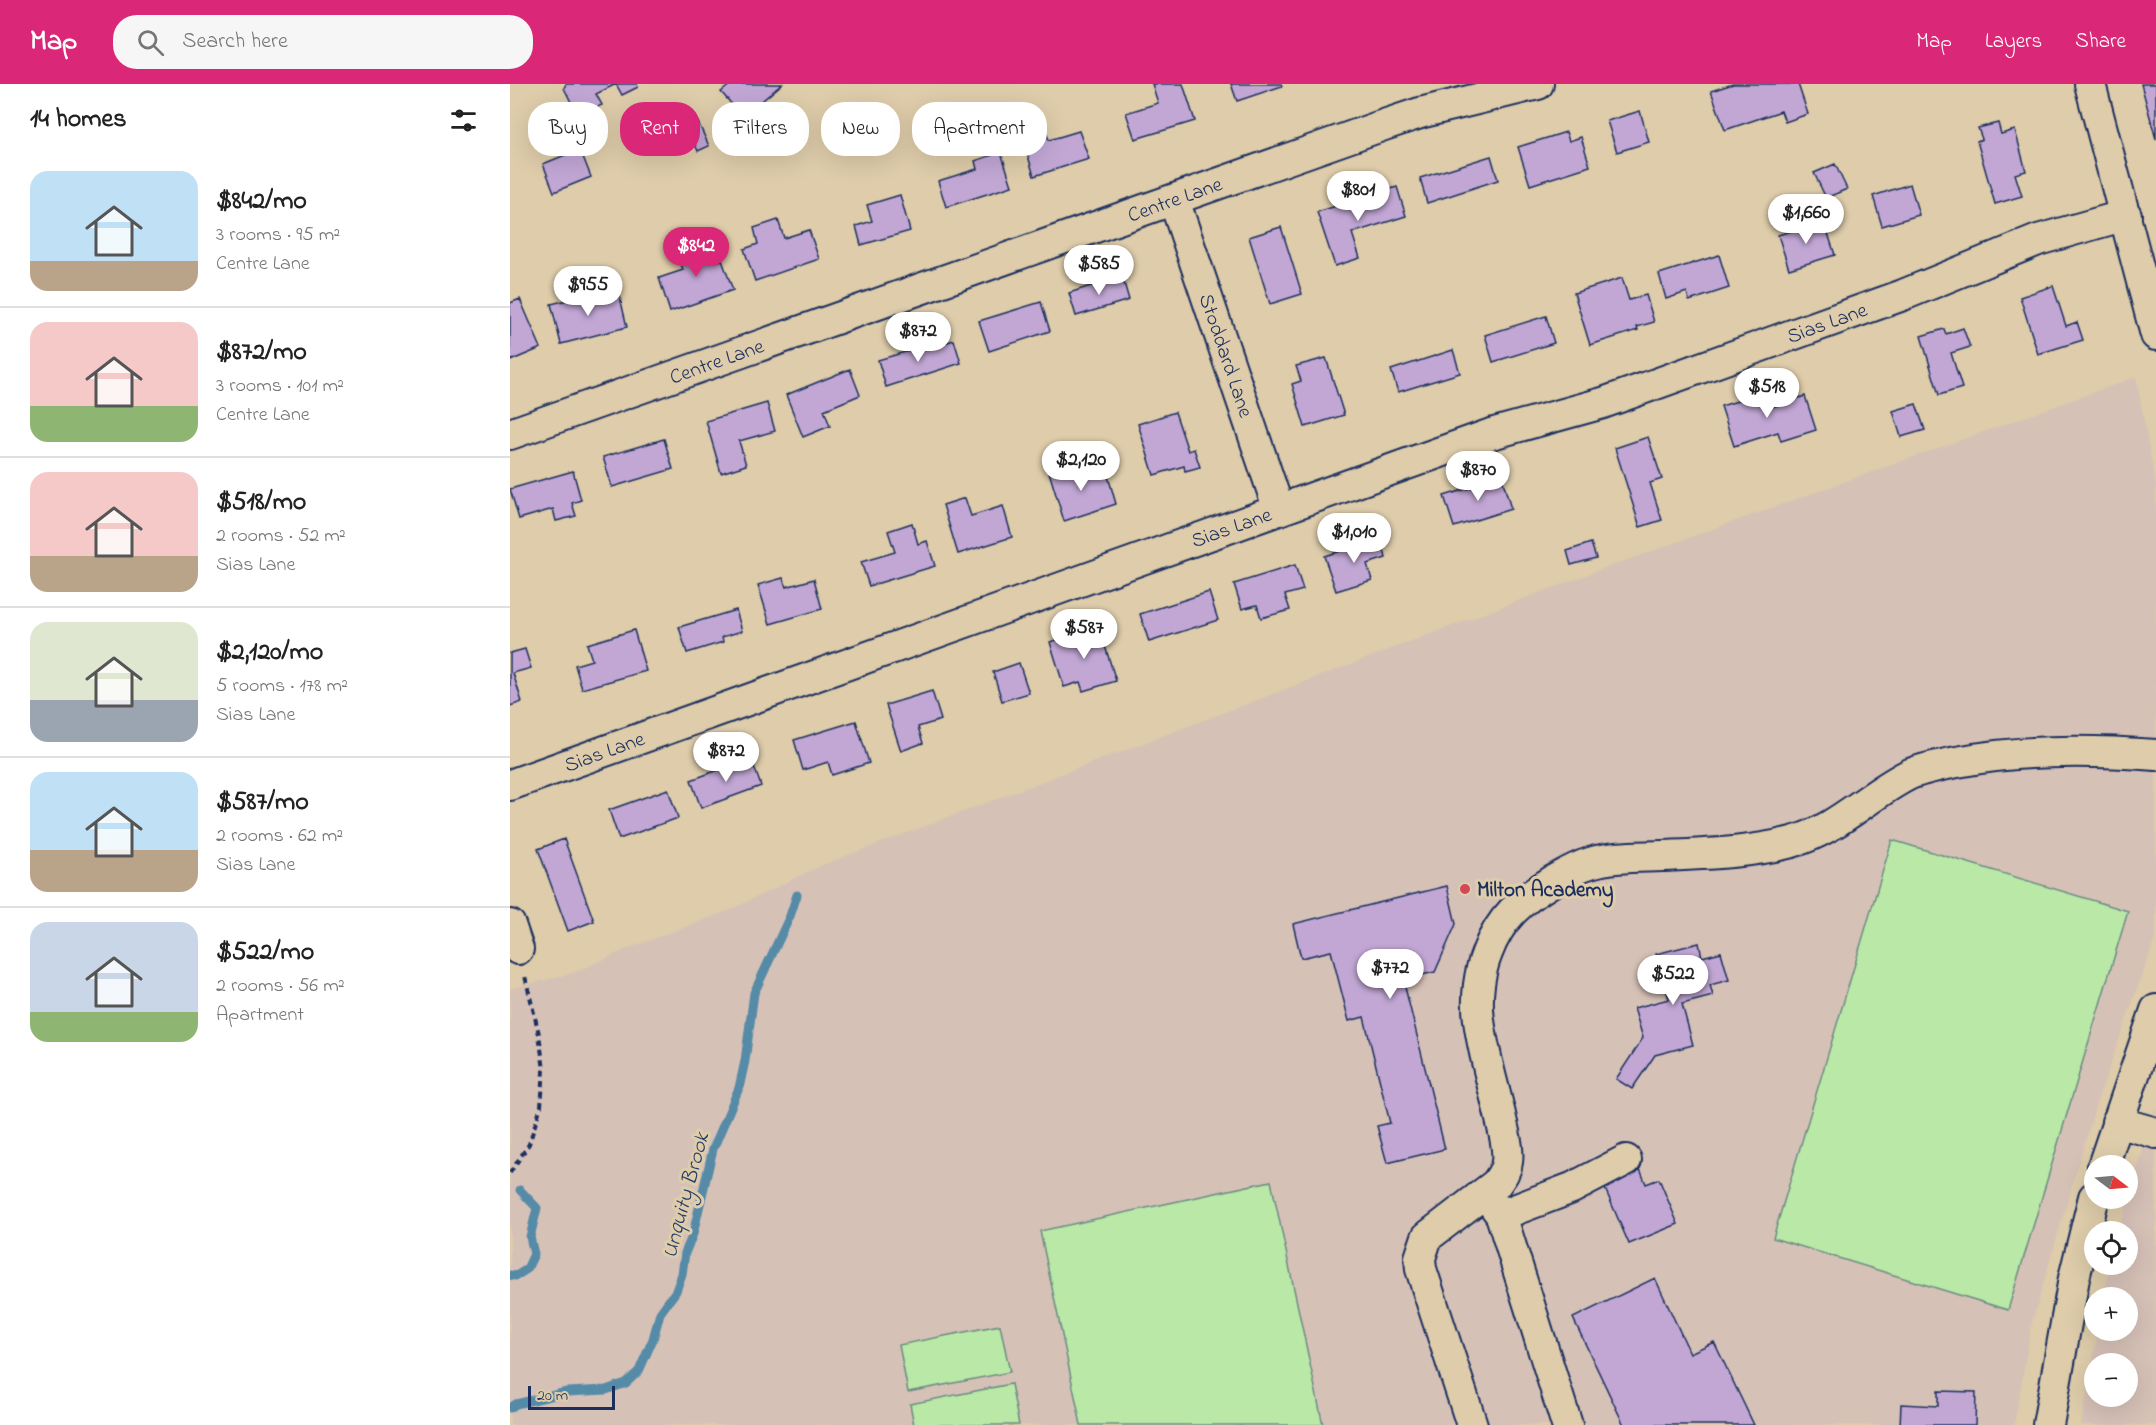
<!DOCTYPE html>
<meta charset="utf-8">
<style>
:root{--surface:#fff;--page:#f6f6f6;--text:#222;--muted:#767676;--line:#e0e0e0;--accent:#db2777}
body{margin:0;font-family:"Indie Flower",sans-serif;background:var(--page);color:var(--text);height:100vh;display:flex;flex-direction:column;font-size:22px;white-space:nowrap}
*{box-sizing:border-box;margin:0}
p{font-size:20px;color:var(--muted)}
.icon{flex:none;width:33px;height:33px;fill:none;stroke:currentColor;stroke-width:2;stroke-linecap:round;stroke-linejoin:round}
.map{position:relative;flex:1;overflow:hidden}
.sheet{display:flex;flex-direction:column;background:var(--surface);width:510px}
.sheet>*{flex:none}
.banner{position:absolute;left:18px;top:18px;width:570px;height:54px;display:flex;gap:12px}
.needle{width:39px;rotate:106deg}
.controls{position:absolute;left:1574px;top:1071px;display:grid;gap:12px}
.controls a{display:grid;place-items:center;width:54px;height:54px;border-radius:50%;background:var(--surface);box-shadow:0 6px 24px #0002;font-size:30px}
.scale{position:absolute;left:18px;bottom:15px;width:87px;box-sizing:border-box;padding-left:6px;border:3px solid #1b2f5e;border-top:0;font-size:16px;line-height:21px;white-space:nowrap;color:#1b2f5e;-webkit-text-stroke:4px #deccaa;paint-order:stroke}
.price{position:absolute;translate:-50% -51px;padding:0 14px;border-radius:21px;background:#fff;color:#222;font-size:20px;line-height:39px;filter:drop-shadow(0 2px 3px #0008)}
.price::after{content:'';position:absolute;left:50%;top:36px;width:18px;height:14px;margin-left:-9px;background:inherit;clip-path:polygon(0 0,100% 0,50% 100%)}
.price.on{background:var(--accent);color:#fff}
ul{padding:0;list-style:none}
li{display:flex;align-items:center;gap:18px;height:150px;padding:0 30px}
li+li{border-top:2px solid var(--line)}
li span{display:grid;place-items:center;flex:none;width:168px;height:120px;border-radius:18px;color:#555}
li>.icon{margin-inline-start:auto}
span .icon{width:72px;height:72px;fill:#fffc;stroke-width:1}
li b{font-size:26px}
h2{display:flex;justify-content:space-between;align-items:center;height:72px;padding:0 30px;font-size:26px}
.chip{padding:0 21px;border-radius:24px;background:var(--surface);box-shadow:0 6px 24px #0002;font-size:21px;line-height:54px}
.chip.on{background:var(--accent);color:#fff}
header{display:flex;align-items:center;gap:36px;box-sizing:border-box;height:84px;padding:0 30px;background:var(--accent);color:#fff}
header strong{font-size:28px}
nav{display:flex;gap:33px;margin-inline-start:auto;font-size:21px}
.search{width:420px;height:54px;background:var(--page);display:flex;align-items:center;gap:15px;box-sizing:border-box;padding:0 21px;border-radius:24px;color:var(--muted);font-size:22px}
main{display:flex;flex:1;min-height:0}
.map>svg:first-child{display:block}
.built{fill:#d6c1b7;fill-rule:evenodd}
.green{fill:#bae8a7;stroke:#6a8c82;stroke-width:1.5}
.lines{fill:none;stroke-linecap:round;stroke-linejoin:round}
.stream{stroke:#548ba7;stroke-width:9}
.building{fill:#c2a7d5;stroke:#1b2f5e;stroke-width:1.5}
.minor-casing{stroke:#1b2f5e;stroke-width:34}
.path{stroke:#1b2f5e;stroke-width:4;stroke-dasharray:6 4.5;stroke-linecap:butt}
.minor{stroke:#deccaa;stroke-width:30}
.poi-dot{fill:#d1495b;stroke:#deccaa;stroke-width:2}
.labels{text-anchor:middle;stroke-width:6;stroke-linejoin:round;paint-order:stroke}
.street-label{font-size:21px;fill:#1b2f5e;stroke:#deccaa}
.poi-label{font-size:21px;font-weight:bold;fill:#1b2f5e;stroke:#deccaa;text-anchor:start}
.water-label{font-size:22px;font-style:italic;fill:#243e6a;stroke:#deccaa}
</style>
<header>
<strong>Map</strong>
<div class="search"><svg class="icon" aria-label="search" viewBox="0 0 24 24"><circle cx="10" cy="10" r="6"/><path d="M15 15l6 6"/></svg>Search here</div>
<nav><a>Map</a><a>Layers</a><a>Share</a></nav>
</header>
<main>
<section class="sheet">
<h2>14 homes<svg class="icon" aria-label="filters" viewBox="0 0 24 24"><path d="M4 7h16M4 17h16"/><circle cx="9" cy="7" r="2"/><circle cx="15" cy="17" r="2"/></svg></h2>
<ul>
<li><span style="background:linear-gradient(#bfe0f5 75%,#b9a48a 0)"><svg class="icon" aria-label="home" viewBox="0 0 24 24"><path d="M3 11l9-7 9 7M6 9v11h12V9"/></svg></span><div><b>$842/mo</b><p>3 rooms · 95 m²</p><p>Centre Lane</p></div></li>
<li><span style="background:linear-gradient(#f6c9c9 70%,#8fb573 0)"><svg class="icon" aria-label="home" viewBox="0 0 24 24"><path d="M3 11l9-7 9 7M6 9v11h12V9"/></svg></span><div><b>$872/mo</b><p>3 rooms · 101 m²</p><p>Centre Lane</p></div></li>
<li><span style="background:linear-gradient(#f6c9c9 70%,#b9a48a 0)"><svg class="icon" aria-label="home" viewBox="0 0 24 24"><path d="M3 11l9-7 9 7M6 9v11h12V9"/></svg></span><div><b>$518/mo</b><p>2 rooms · 52 m²</p><p>Sias Lane</p></div></li>
<li><span style="background:linear-gradient(#dfe7d0 65%,#9aa5b1 0)"><svg class="icon" aria-label="home" viewBox="0 0 24 24"><path d="M3 11l9-7 9 7M6 9v11h12V9"/></svg></span><div><b>$2,120/mo</b><p>5 rooms · 178 m²</p><p>Sias Lane</p></div></li>
<li><span style="background:linear-gradient(#bfe0f5 65%,#b9a48a 0)"><svg class="icon" aria-label="home" viewBox="0 0 24 24"><path d="M3 11l9-7 9 7M6 9v11h12V9"/></svg></span><div><b>$587/mo</b><p>2 rooms · 62 m²</p><p>Sias Lane</p></div></li>
<li><span style="background:linear-gradient(#c9d6e8 75%,#8fb573 0)"><svg class="icon" aria-label="home" viewBox="0 0 24 24"><path d="M3 11l9-7 9 7M6 9v11h12V9"/></svg></span><div><b>$522/mo</b><p>2 rooms · 56 m²</p><p>Apartment</p></div></li>
</ul>
</section>
<div class="map">
<svg width="1646" height="1341" viewBox="0 0 1646 1341">
<rect width="100%" height="100%" fill="#deccaa"/>
<filter id="ink" filterUnits="userSpaceOnUse"><feTurbulence type="fractalNoise" baseFrequency=".0167" numOctaves="2"/><feDisplacementMap in="SourceGraphic" scale="12" xChannelSelector="R" yChannelSelector="G"/><feConvolveMatrix kernelMatrix="1 2 1 2 8 2 1 2 1" color-interpolation-filters="sRGB"/></filter>
<g filter="url(#ink)">
<path class="built" d="M1626,293L1646,403V852L1586,1020L1522,1238L1504,1341H0V905L63,889L122,863L218,827L310,782L1095,484Z
M1646,1022V1341H1571L1588,1247L1617,1246V1214L1593,1213L1600,1181L1617,1180V1148L1609,1147ZM1584,1280H1617V1312H1584Z"/>
<path class="green" d="M1382,756L1618,827L1498,1226L1263,1154Z
M761,1097L813,1341H571L530,1147Z
M490,1241L500,1288L398,1308L389,1261Z
M501,1300L509,1341H404L400,1320Z"/>
<g class="lines">
<path class="stream" d="M0,1191L6,1192L17,1185L24,1170L20,1153L27,1124L10,1106
M0,1324L6,1320L57,1308L96,1306L116,1299L129,1287L143,1255L150,1229L166,1207L172,1190L175,1169L183,1150L203,1065L229,1004L235,977L244,909L280,832L287,811"/>
</g>
<path class="building" d="M56,0H127L128,3L112,11L106,0L86,10L92,21L68,32L54,4Z
M221,0H272L233,33L211,8Z
M642,0H673L685,37L625,55L616,29L648,19Z
M721,0H771L772,2L727,17Z
M1223,0H1288L1298,30L1275,38L1271,27L1215,46L1201,7Z
M1631,0H1646V55Z
M1130,27L1139,58L1107,68L1097,37Z
M531,34L539,56L569,47L579,75L524,92L509,42Z
M188,38L199,62L188,67L177,43Z
M1488,39L1491,50L1505,46L1516,87L1505,90L1512,112L1485,120L1467,57L1472,55L1468,44Z
M280,40L284,50L259,59L255,49Z
M1056,48L1059,57L1071,53L1080,82L1020,101L1008,63Z
M70,65L81,93L44,108L33,80Z
M491,68L502,102L436,123L428,97L467,85L465,77Z
M981,72L988,96L917,119L910,94Z
M1325,80L1337,105L1316,114L1304,89Z
M1400,100L1409,131L1372,142L1363,112Z
M887,103L896,132L842,149L850,174L825,182L807,128Z
M390,111L400,147L351,161L346,142L362,137L357,121Z
M268,136L274,154L299,146L309,175L245,197L234,165L248,160L244,144Z
M1314,137L1325,171L1279,185L1268,151Z
M771,143L792,210L760,220L739,153Z
M199,156L206,177L212,176L223,206L160,228L149,194L173,186L167,167Z
M1209,171L1219,204L1179,217L1177,208L1156,215L1149,190Z
M612,192L619,216L566,232L559,209Z
M1112,194L1119,216L1136,211L1144,238L1127,243L1128,246L1080,261L1064,209Z
M1543,202L1556,242L1567,238L1573,256L1528,270L1510,213Z
M109,209L117,243L51,260L41,220L78,211L79,216Z
M10,215L31,264L0,277V219Z
M531,218L540,247L479,267L469,237Z
M1036,232L1044,259L983,278L975,251Z
M1453,244L1460,263L1441,269L1452,304L1429,311L1411,252L1434,245L1436,250Z
M444,256L451,279L376,303L368,276L402,266V269Z
M943,266L950,289L888,308L881,286Z
M816,274L834,331L795,343L782,300L791,297L786,282Z
M340,285L350,311L314,326L320,342L293,353L276,311Z
M1254,309L1259,324L1295,312L1306,346L1271,357L1268,348L1224,362L1211,322Z
M257,319L265,347L229,357L236,381L211,389L196,337Z
M1406,320L1415,346L1391,353L1383,327Z
M665,328L678,367L684,365L690,383L675,387L674,382L644,391L628,340Z
M1138,353L1152,395L1140,399L1152,436L1130,443L1105,364Z
M154,355L163,385L102,403L93,373Z
M564,381L568,394L596,385L606,420L554,437L539,388Z
M63,387L71,416L62,419L66,432L46,437L43,425L9,435L0,405Z
M992,394L1001,425L944,443L934,412Z
M455,414L461,432L493,422L502,453L448,470L433,421Z
M402,439L408,460L417,457L425,482L359,502L351,478L385,468L378,447Z
M871,454L876,474L857,480L862,496L826,507L814,472Z
M1081,459L1086,474L1061,481L1057,467Z
M785,481L793,506L775,511L780,526L751,534L747,521L732,525L724,500Z
M273,494L276,503L304,495L312,525L260,540L248,501Z
M699,508L708,536L639,558L630,530Z
M226,526L232,547L212,553L213,558L177,569L169,543Z
M589,543L606,597L573,607L570,598L554,603L540,558Z
M124,546L136,587L72,605L65,581L82,576L77,560Z
M15,565L21,584L3,589L12,618L0,622V569Z
M509,579L519,609L492,617L483,588Z
M422,607L431,636L408,643L413,659L391,667L376,621Z
M346,637L359,679L322,691L318,678L293,686L284,656Z
M241,674L251,702L191,724L181,696Z
M158,705L168,734L109,755L99,726Z
M54,755L84,837L58,847L28,765Z
M937,802L946,840L925,888L893,895L935,1065L877,1079L867,1042L880,1039L854,933L839,937L821,867L791,874L783,840Z
M1189,859L1192,873L1211,868L1219,896L1200,901L1203,912L1172,920L1183,961L1145,971L1122,1005L1106,995L1133,954L1124,924L1159,915L1146,870Z
M1130,1085L1136,1100L1149,1095L1168,1140L1119,1160L1093,1100Z
M1145,1194L1180,1269L1204,1258L1244,1341H1114L1063,1234Z
M1428,1307L1466,1308L1465,1341H1390L1391,1320L1428,1322Z"/>
<g class="lines">
<g class="minor-casing">
<g id="minor">
<path d="M1580,0L1646,251"/>
<path id="s1" d="M664,116L769,426"/>
<path id="s2" d="M0,350L874,41L910,29L1028,0"/>
<path id="s3" d="M0,701L981,350L1093,319L1393,211L1528,156L1616,131"/>
<path d="M0,841L8,865"/>
<path d="M1607,1038L1646,1049"/>
<path d="M1593,1082L1646,926"/>
<path d="M975,1109L991,1131L1057,1341"/>
<path d="M991,1131L1062,1104L1116,1076"/>
<path d="M962,1341L911,1185L910,1174L917,1153L986,1100C991,1093 996,1087 997,1078C999,1064 994,1049 991,1035C984,1003 973,969 969,936C966,914 969,889 977,869C990,834 1010,817 1041,798C1053,791 1066,783 1080,779C1103,772 1128,773 1152,772C1196,770 1240,769 1282,758C1327,746 1359,710 1400,690C1415,684 1431,681 1447,678C1512,665 1581,666 1646,671"/>
<path d="M1538,1341L1564,1194L1584,1113"/>
</g>
</g>
<path class="path" d="M0,1089L19,1060L31,1022L34,986L29,950L15,892"/>
<use href="#minor" class="minor"/>
</g>
</g>
<circle class="poi-dot" cx="955" cy="805" r="6"/>
<g class="labels">
<g class="street-label">
<text dy="7" stroke="none"><textPath href="#s2" startOffset="705">Centre Lane</textPath></text>
<text dy="7" stroke="none"><textPath href="#s3" startOffset="1396">Sias Lane</textPath></text>
<text dy="7" stroke="none"><textPath href="#s1" startOffset="164">Stoddard Lane</textPath></text>
<text dy="7" stroke="none"><textPath href="#s2" startOffset="219">Centre Lane</textPath></text>
<text dy="7" stroke="none"><textPath href="#s3" startOffset="766">Sias Lane</textPath></text>
<text dy="7" stroke="none"><textPath href="#s3" startOffset="100">Sias Lane</textPath></text>
</g>
<g class="poi-label">
<text x="967" y="812">Milton Academy</text>
</g>
<g class="water-label">
<text transform="translate(174 1111) rotate(-75)" y="8">Unquity Brook</text>
</g>
</g>
</svg>
<div class="controls">
<a><svg class="needle" viewBox="-14 -14 28 28"><path d="M0-13l5 13h-10z" fill="#e53935"/><path d="M0 13l5-13h-10z" fill="#767676"/></svg></a>
<a><svg class="icon" aria-label="locate" viewBox="0 0 24 24"><circle cx="12" cy="12" r="6"/><path d="M12 2v4M12 18v4M2 12h4M18 12h4"/></svg></a>
<a>+</a>
<a>−</a>
</div>
<div class="scale">20 m</div>
<b class="price" style="left:848px;top:138px">$801</b>
<b class="price" style="left:1296px;top:161px">$1,660</b>
<b class="price on" style="left:186px;top:194px">$842</b>
<b class="price" style="left:589px;top:212px">$585</b>
<b class="price" style="left:78px;top:233px">$955</b>
<b class="price" style="left:408px;top:279px">$872</b>
<b class="price" style="left:1257px;top:335px">$518</b>
<b class="price" style="left:571px;top:408px">$2,120</b>
<b class="price" style="left:968px;top:418px">$870</b>
<b class="price" style="left:844px;top:480px">$1,010</b>
<b class="price" style="left:574px;top:576px">$587</b>
<b class="price" style="left:216px;top:699px">$872</b>
<b class="price" style="left:880px;top:916px">$772</b>
<b class="price" style="left:1163px;top:922px">$522</b>
<div class="banner">
<a class="chip">Buy</a>
<a class="chip on">Rent</a>
<a class="chip">Filters</a>
<a class="chip">New</a>
<a class="chip">Apartment</a>
</div>
</div>
</main>
